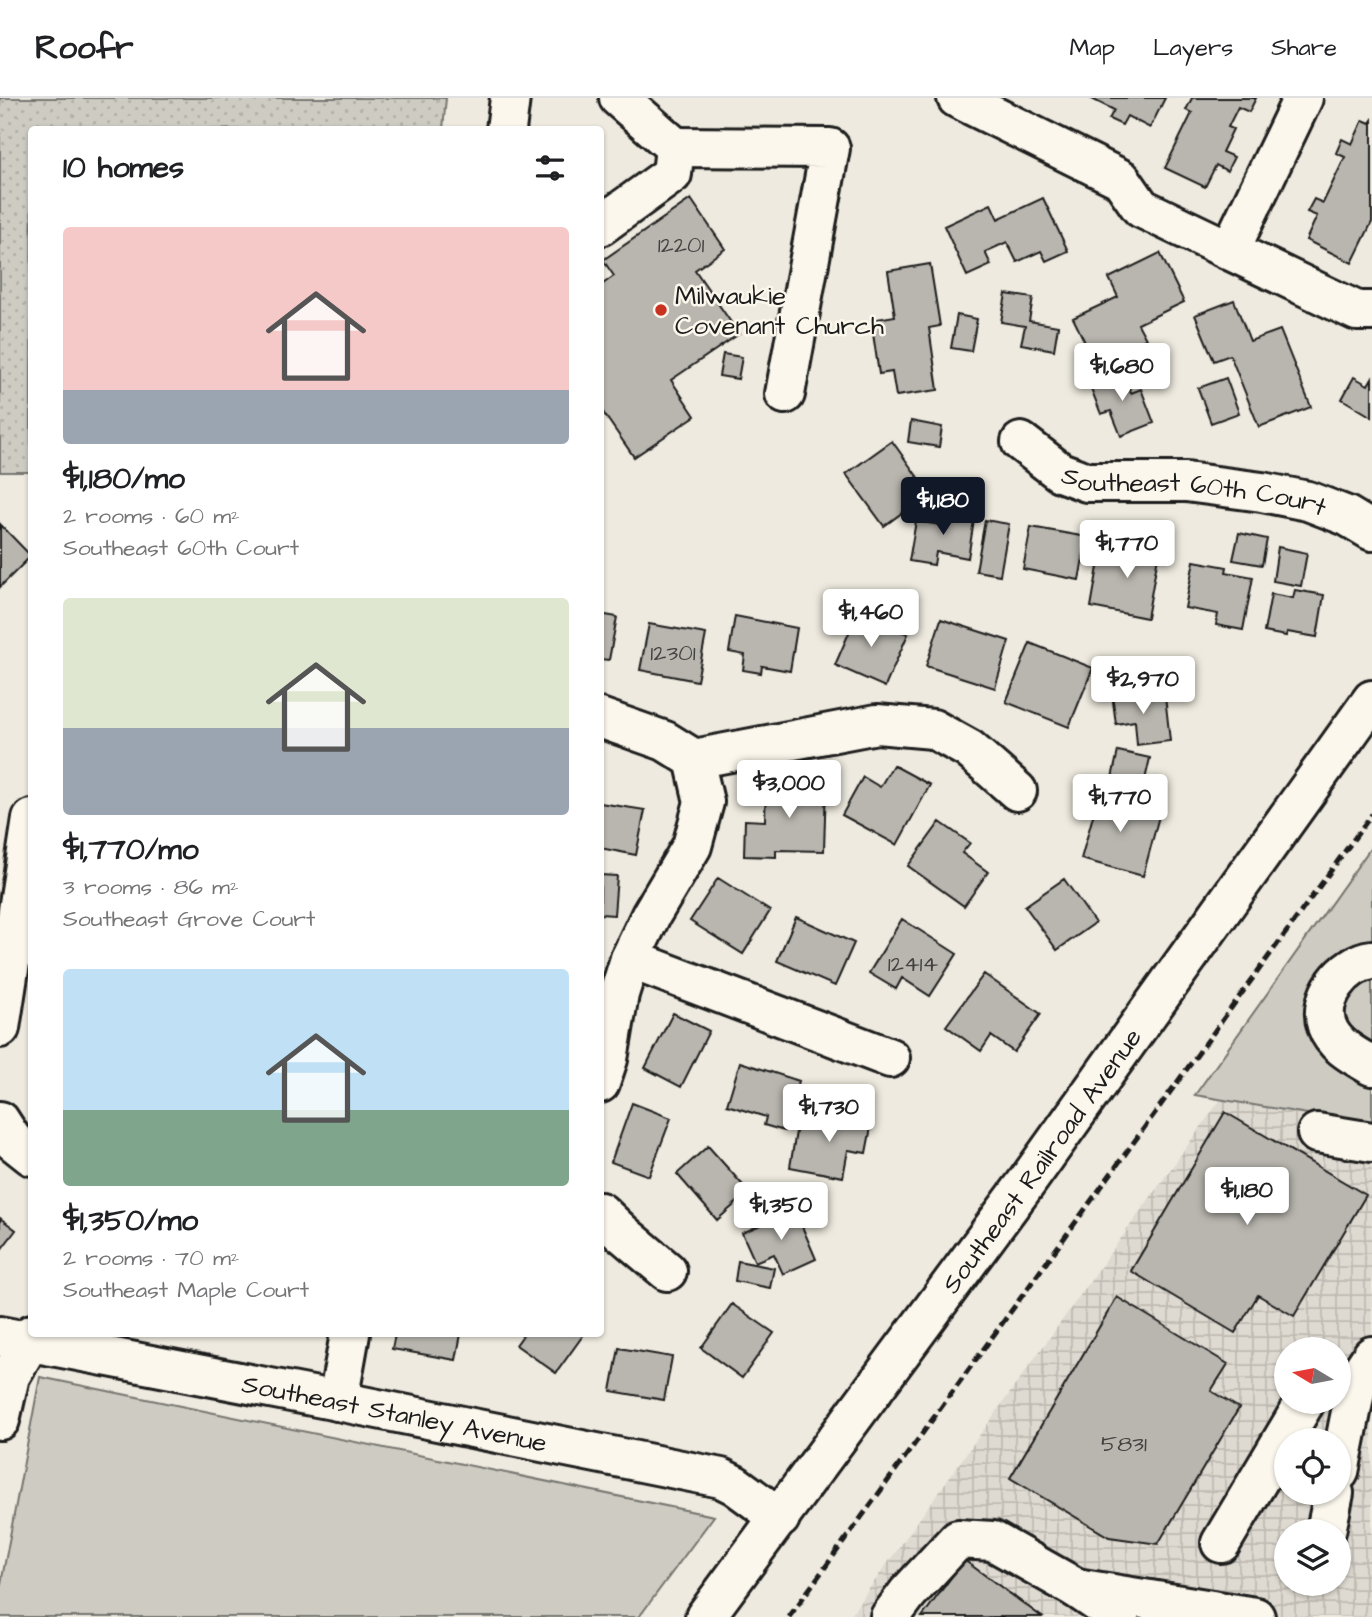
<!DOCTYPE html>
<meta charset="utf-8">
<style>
:root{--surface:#fff;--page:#f2f2f2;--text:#202124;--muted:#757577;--line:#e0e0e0;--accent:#111827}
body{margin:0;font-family:"Architects Daughter",sans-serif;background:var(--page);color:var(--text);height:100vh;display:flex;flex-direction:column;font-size:26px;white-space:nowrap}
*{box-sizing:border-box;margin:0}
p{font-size:23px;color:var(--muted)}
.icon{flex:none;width:38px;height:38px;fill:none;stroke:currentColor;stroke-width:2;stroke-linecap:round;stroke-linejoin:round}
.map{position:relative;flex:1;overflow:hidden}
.side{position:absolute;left:28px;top:28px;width:576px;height:1211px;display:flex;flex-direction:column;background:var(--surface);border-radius:7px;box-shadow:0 2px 5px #0004}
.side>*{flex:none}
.needle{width:46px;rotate:280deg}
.tools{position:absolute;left:1274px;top:1239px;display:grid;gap:14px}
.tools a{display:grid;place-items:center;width:77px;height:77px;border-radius:50%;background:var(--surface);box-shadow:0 2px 5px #0004;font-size:35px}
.price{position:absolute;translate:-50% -60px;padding:0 16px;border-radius:7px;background:#fff;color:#222;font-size:23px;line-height:46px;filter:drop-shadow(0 2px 4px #0008)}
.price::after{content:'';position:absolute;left:50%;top:42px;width:21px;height:16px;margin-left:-10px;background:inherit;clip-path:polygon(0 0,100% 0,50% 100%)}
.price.active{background:var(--accent);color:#fff}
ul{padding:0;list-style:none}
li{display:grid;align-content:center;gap:14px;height:371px;padding:0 35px}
li span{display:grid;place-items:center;height:217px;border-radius:7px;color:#555}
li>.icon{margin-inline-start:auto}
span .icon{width:126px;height:126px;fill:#fffc;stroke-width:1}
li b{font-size:30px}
h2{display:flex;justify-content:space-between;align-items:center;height:84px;padding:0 35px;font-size:30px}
header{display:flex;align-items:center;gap:42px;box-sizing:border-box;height:98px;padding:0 35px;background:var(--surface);border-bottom:2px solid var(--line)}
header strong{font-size:33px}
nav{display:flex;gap:38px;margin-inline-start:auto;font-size:24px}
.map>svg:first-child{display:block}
.industrial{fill:url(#industrial-grid);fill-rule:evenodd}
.grass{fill:#ceccc2;stroke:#75746f;stroke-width:2}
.park{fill:url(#park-dots);stroke:#75746f;stroke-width:2}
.building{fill:#b9b6af;stroke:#1c1c1c;stroke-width:2}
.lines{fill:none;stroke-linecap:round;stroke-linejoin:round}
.minor-casing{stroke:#1c1c1c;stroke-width:44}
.minor{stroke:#fbf7ec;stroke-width:38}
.rail{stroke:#1c1c1c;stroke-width:5;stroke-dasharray:10 5;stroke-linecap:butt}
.poi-dot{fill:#c8321e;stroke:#fbf7ec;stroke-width:2.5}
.labels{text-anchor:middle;stroke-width:5;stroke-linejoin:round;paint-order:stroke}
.number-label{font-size:23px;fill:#434241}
.poi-label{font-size:26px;fill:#1c1c1c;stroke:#fbf7ec;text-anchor:start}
.street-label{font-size:26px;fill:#1c1c1c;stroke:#fbf7ec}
</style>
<header>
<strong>Roofr</strong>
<nav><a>Map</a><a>Layers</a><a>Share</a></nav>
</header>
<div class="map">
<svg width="1372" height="1519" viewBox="0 0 1372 1519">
<defs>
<pattern id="industrial-grid" width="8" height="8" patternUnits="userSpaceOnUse" patternTransform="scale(1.75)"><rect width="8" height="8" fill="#dedad1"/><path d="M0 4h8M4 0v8" fill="none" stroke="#bebab3"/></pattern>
<pattern id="park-dots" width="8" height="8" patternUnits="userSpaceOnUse" patternTransform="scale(1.75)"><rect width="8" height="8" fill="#ceccc2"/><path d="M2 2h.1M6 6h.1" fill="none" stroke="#b0afa6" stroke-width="1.8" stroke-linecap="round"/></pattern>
</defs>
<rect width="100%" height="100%" fill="#eeeadf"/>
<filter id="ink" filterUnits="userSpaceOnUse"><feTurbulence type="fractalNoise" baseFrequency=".0143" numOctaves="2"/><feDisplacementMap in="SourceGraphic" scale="14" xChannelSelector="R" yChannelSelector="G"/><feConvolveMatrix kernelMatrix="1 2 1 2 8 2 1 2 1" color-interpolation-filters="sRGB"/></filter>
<g filter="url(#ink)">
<path class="industrial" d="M1221,1001L1372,1027V1519H849ZM1286,1251H1339V1304H1286ZM1286,1342H1339V1395H1286ZM1286,1433H1339V1486H1286Z"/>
<path class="grass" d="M1372,748V1027L1195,997Z
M40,1279L714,1418L639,1519H0V1491Z"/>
<path class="park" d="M0,0H446L443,31L32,32L31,374H0Z"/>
<path class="building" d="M1090,0H1165L1150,30L1127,18L1122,27L1109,21L1114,12Z
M1192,0H1256L1249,14L1238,9L1228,29L1233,31L1222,54L1234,59L1227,73L1216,67L1205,89L1165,70L1192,15L1186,12Z
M1363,22L1370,25L1372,22V124L1352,165L1306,142L1317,118L1307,114L1314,101L1323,105L1345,59L1336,55L1342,41L1352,46Z
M1043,100L1068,153L1046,163L1041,153L1017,164L1007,144L985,154L991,167L967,178L944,128L991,106L998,121Z
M691,101L725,151L695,172L739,236L671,282L695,318L634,359L600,310V188L614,178L603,162Z
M1160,155L1184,204L1138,226L1146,241L1095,265L1073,220L1118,199L1109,180Z
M930,166L940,228L929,230L938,292L896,298L892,274L879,276L871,222L895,218L888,173Z
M1006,196L1033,200L1029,223L1058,228L1054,252L1021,246L1025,228L1001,224Z
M1234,202L1250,243L1280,232L1311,309L1259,329L1230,257L1214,263L1195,217Z
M957,217L977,221L971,253L951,250Z
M723,256L742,259L738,281L719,278Z
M1123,272L1131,295L1141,291L1154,325L1121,338L1111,313L1101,316L1089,285Z
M1354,279L1368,287L1372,280V319L1342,301Z
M1226,280L1239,315L1211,325L1198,290Z
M911,323L942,329L939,349L908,344Z
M892,343L929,395L884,428L846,376Z
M944,411L975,416L968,460L936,454L934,467L909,463L916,423L941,427Z
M985,422L1009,426L1000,477L976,473Z
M0,426L31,458L0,489Z
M1031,429L1087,439L1079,482L1023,471Z
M1239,435L1267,441L1262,467L1233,462Z
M1131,442L1160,447L1147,520L1091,509L1101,452L1129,457Z
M1278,449L1307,455L1301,488L1273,483Z
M1194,463L1227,469L1226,474L1253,479L1243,532L1216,527L1218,516L1185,510Z
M1295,492L1324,497L1317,539L1287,534L1286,538L1264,534L1271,496L1293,500Z
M858,514L908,536L885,589L835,567Z
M600,516L617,519L609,562L600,561Z
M735,518L797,530L790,573L762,568L761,575L743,572L745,557L729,554Z
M941,521L1009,543L995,590L926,568Z
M649,526L706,536L697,583L640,572Z
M1030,545L1093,570L1069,629L1006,604Z
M1147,592L1148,600L1165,598L1170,643L1137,647L1135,623L1116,626L1112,596Z
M1118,653L1150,660L1144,686L1112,680Z
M893,667L930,687L897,747L842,717L863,679L880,689Z
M766,683L826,685L824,753L776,752V759L744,758L745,722L765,723Z
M1101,689L1133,698L1130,710L1159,718L1143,778L1081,761Z
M600,705L645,712L636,757L600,750Z
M940,724L970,745L962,755L988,774L964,808L908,768Z
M600,777L617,778L614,817L600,816Z
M718,780L770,813L743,856L690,823Z
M1064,781L1095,825L1057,852L1025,808Z
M796,819L854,845L835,888L777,863Z
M902,821L957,856L930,898L902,880L896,891L869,875Z
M984,876L1041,916L1014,954L991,938L981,953L946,928Z
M673,915L709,933L681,989L645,970Z
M740,964L799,983L784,1033L764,1027L766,1019L727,1007Z
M632,1005L671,1020L649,1078L611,1064Z
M1225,1014L1366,1097L1294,1218L1258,1197L1235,1235L1131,1173Z
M832,1017L872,1024L866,1055L848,1052L843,1079L790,1069L798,1022L830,1028Z
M708,1048L749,1094L717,1122L677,1076Z
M795,1112L816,1161L783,1176L774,1156L755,1164L742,1135Z
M0,1120L16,1132L0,1153Z
M738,1163L774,1170L770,1190L735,1183Z
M1117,1199L1228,1266L1211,1293L1239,1310L1158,1446L1109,1439L1010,1380Z
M732,1206L774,1235L742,1280L701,1250Z
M395,1236H461L456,1262L392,1251Z
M524,1236H584L556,1275L516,1247Z
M619,1250L672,1259L664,1302L611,1293Z
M964,1462L1042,1519H922Z"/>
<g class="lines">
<g class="minor-casing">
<g id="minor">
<path d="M957,0L1121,81L1141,110L1357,213H1372"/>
<path d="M506,32L510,0"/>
<path d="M675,49L830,50L785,296"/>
<path d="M600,128L672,76L675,49L619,0"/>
<path d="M1230,152L1303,0"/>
<path id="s1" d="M1021,344L1060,374L1087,384H1186L1262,394L1308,403L1347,418L1372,433"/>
<path d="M600,620L665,643L694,661L704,704L692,748L651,817L630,861L619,896L608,961L600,985"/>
<path d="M694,661L877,626L933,631L969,651L1017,693"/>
<path d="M630,861L890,960"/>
<path d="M1372,862C1344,865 1317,900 1327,928C1334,948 1355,958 1372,968"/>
<path d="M0,930L32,721"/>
<path d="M0,1023L13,1043L32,1058"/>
<path d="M1317,1035L1372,1044"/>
<path d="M600,1114L622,1135L667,1173"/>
<path id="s2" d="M0,1238L338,1303L721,1380L735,1387L780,1420"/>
<path d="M338,1303L350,1236"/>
<path d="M0,1322L10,1278L30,1244L32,1236"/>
<path d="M1339,1374L1358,1279L1372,1258"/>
<path d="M1326,1433L1334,1395"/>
<path d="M1221,1445L1305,1304"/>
<path id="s3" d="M705,1519L1027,1084L1372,602"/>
<path d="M890,1519L908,1495L958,1441L993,1443L1076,1490"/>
<path d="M1119,1519L1076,1490L1255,1519"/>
</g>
</g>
<use href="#minor" class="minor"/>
<path class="rail" d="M789,1519L1372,716"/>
</g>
</g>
<circle class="poi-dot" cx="661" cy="212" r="7"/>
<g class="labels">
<g class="number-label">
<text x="681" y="154">12201</text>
<text x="673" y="562">12301</text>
<text x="913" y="873">12414</text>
<text x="1124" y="1353">5831</text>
</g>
<g class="poi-label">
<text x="675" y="206">Milwaukie<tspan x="675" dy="30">Covenant Church</tspan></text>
</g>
<g class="street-label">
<text dy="9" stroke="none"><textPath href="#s1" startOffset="186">Southeast 60th Court</textPath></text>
<text dy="9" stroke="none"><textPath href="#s3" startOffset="567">Southeast Railroad Avenue</textPath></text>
<text dy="9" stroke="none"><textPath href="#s2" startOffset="402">Southeast Stanley Avenue</textPath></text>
</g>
</g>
</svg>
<div class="tools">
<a><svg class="needle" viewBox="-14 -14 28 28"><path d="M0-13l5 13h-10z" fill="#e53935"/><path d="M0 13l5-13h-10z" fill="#757577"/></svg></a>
<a><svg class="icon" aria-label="locate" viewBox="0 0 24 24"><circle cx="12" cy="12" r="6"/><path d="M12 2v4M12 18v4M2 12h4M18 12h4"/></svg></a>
<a><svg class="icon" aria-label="layers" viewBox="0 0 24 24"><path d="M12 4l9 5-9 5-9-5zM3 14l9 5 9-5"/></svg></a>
</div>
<b class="price" style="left:1122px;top:305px">$1,680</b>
<b class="price active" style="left:943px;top:439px">$1,180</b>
<b class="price" style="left:1127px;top:482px">$1,770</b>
<b class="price" style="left:871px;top:551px">$1,460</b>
<b class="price" style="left:1143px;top:618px">$2,970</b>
<b class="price" style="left:789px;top:722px">$3,000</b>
<b class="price" style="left:1120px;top:736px">$1,770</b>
<b class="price" style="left:829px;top:1046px">$1,730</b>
<b class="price" style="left:1247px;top:1129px">$1,180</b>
<b class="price" style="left:781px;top:1144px">$1,350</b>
<section class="side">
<h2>10 homes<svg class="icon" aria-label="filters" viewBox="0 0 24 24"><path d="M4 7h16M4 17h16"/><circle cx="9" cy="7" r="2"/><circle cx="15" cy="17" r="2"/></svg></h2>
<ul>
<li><span style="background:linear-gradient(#f6c9c9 75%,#9aa5b1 0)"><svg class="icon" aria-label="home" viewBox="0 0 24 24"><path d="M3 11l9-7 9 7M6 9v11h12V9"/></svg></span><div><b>$1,180/mo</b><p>2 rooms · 60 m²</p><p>Southeast 60th Court</p></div></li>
<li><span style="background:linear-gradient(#dfe7d0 60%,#9aa5b1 0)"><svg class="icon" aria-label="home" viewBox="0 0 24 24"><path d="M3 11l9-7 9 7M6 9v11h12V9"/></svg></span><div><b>$1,770/mo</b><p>3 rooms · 86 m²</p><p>Southeast Grove Court</p></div></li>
<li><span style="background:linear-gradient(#bfe0f5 65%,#7fa58c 0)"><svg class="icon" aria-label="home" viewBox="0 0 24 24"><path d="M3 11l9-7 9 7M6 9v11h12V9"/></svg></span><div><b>$1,350/mo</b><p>2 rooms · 70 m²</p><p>Southeast Maple Court</p></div></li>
</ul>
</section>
</div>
